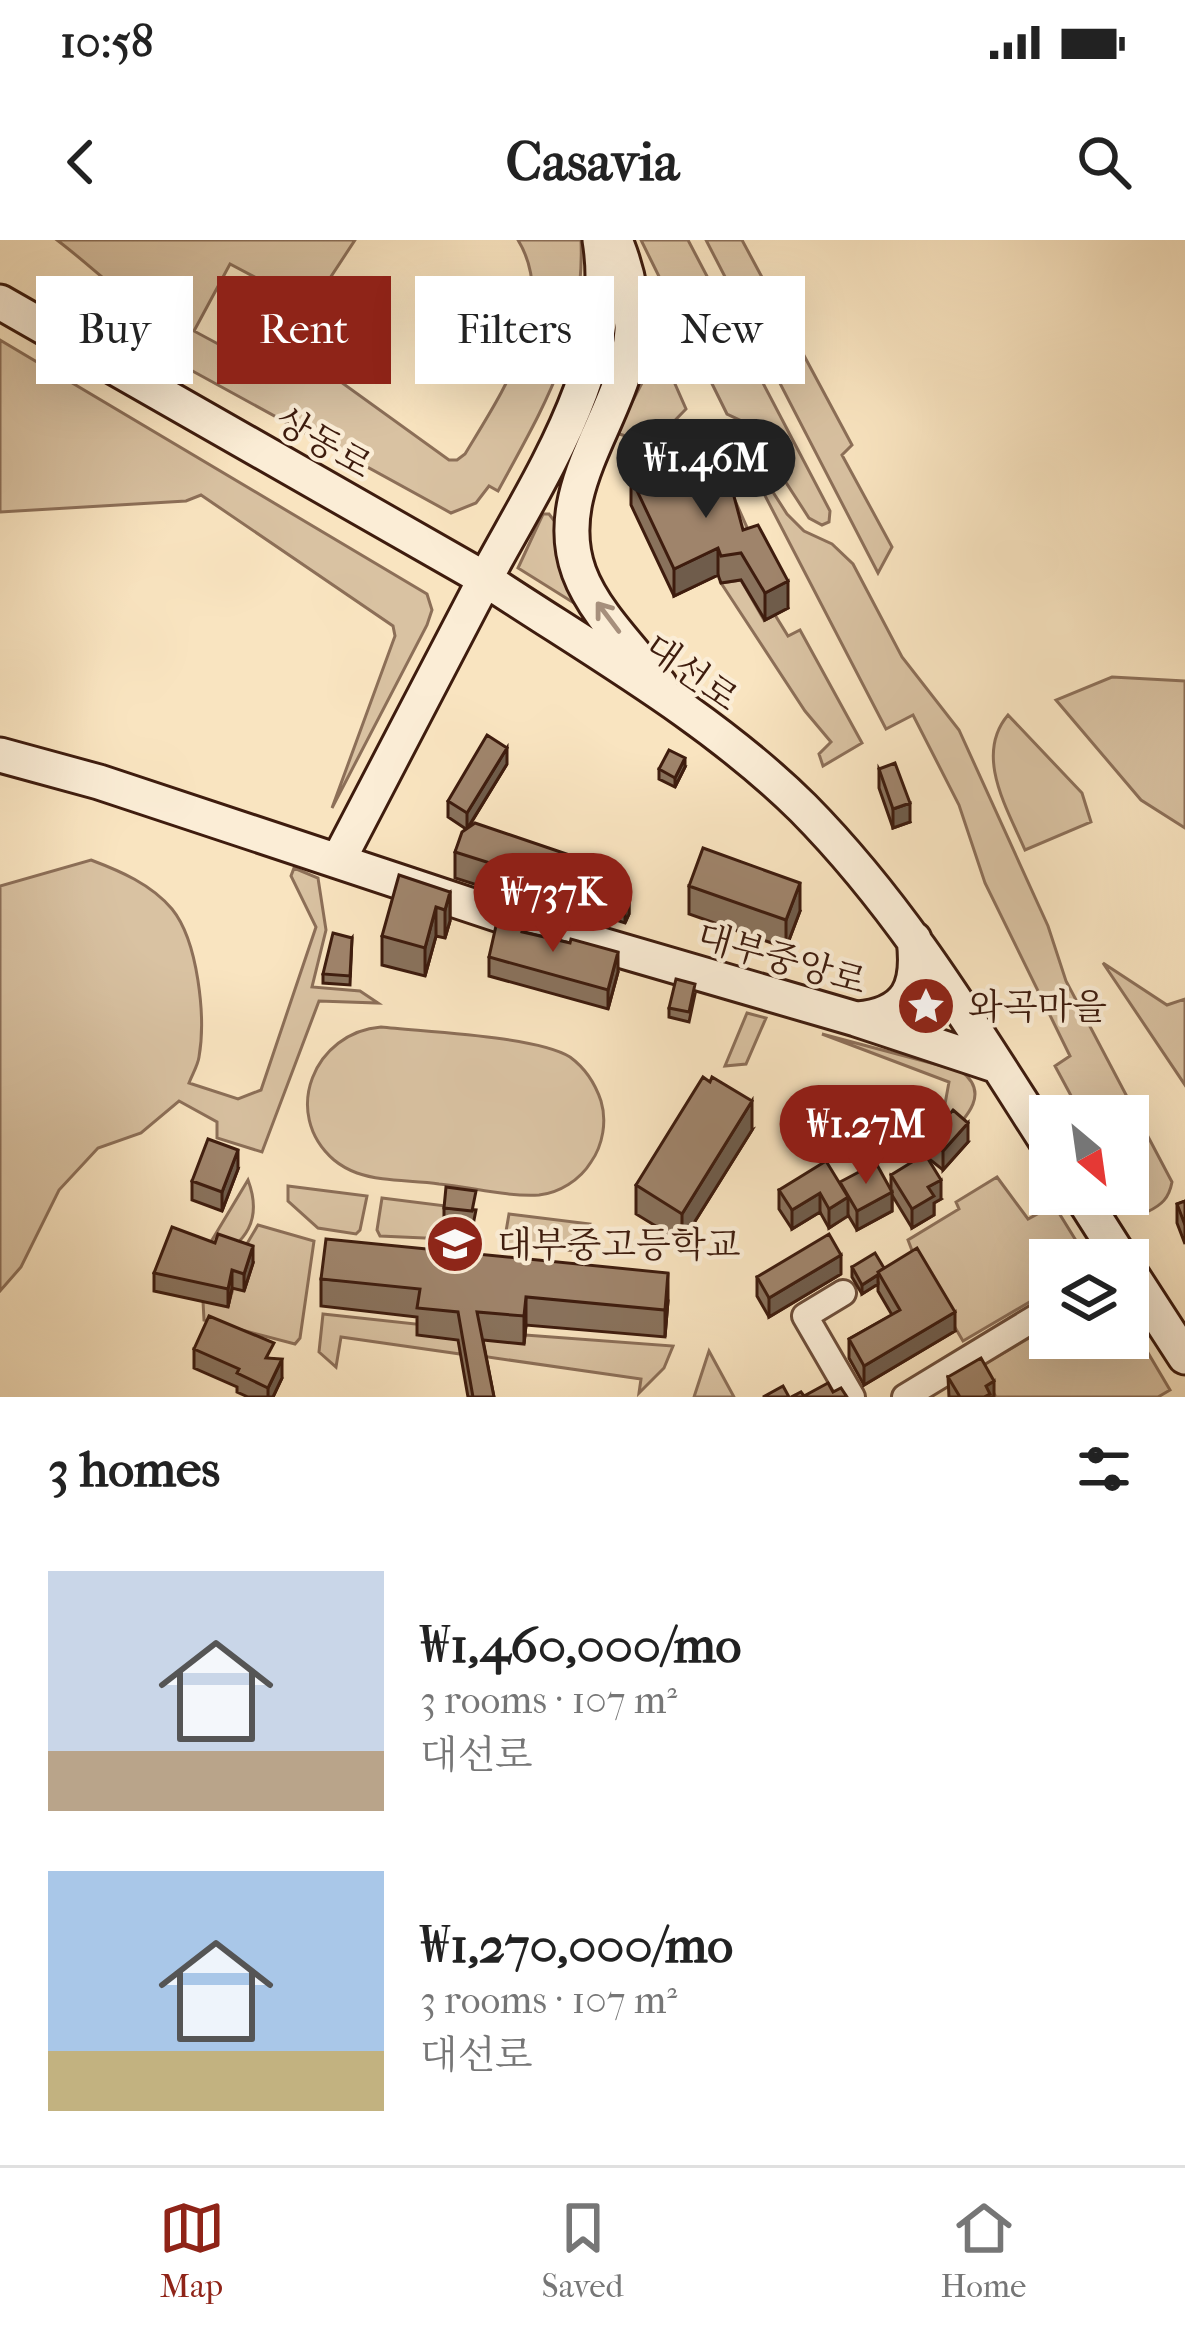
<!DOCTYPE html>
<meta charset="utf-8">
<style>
:root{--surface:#fff;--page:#f2f2f2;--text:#222;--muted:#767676;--line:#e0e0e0;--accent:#8f2418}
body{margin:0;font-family:"IM FELL French Canon","Noto Serif KR",serif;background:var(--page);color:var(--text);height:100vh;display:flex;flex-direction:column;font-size:45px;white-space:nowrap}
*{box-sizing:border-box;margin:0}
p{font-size:39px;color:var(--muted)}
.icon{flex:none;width:66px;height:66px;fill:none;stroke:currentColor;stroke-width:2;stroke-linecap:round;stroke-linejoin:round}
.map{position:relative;height:1157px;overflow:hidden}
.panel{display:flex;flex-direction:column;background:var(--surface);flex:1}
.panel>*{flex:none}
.guide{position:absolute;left:36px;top:36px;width:1113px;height:108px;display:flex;gap:24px}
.needle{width:78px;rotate:151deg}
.controls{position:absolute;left:1029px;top:855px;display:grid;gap:24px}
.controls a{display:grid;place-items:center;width:120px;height:120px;border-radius:0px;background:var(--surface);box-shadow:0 12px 48px #0002;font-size:60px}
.price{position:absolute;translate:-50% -102px;padding:0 27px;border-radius:42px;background:var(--accent);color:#fff;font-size:39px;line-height:78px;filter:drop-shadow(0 3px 6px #0008)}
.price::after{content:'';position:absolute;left:50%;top:72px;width:36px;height:27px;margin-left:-18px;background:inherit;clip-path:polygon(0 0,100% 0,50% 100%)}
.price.on{background:#222;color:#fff}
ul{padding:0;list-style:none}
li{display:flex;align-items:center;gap:36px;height:300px;padding:0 48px}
li span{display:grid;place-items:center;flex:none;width:336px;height:240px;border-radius:0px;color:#555}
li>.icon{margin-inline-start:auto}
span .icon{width:144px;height:144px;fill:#fffc;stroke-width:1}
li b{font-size:51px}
h2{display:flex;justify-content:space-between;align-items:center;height:144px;padding:0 48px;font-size:51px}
.chip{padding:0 42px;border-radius:0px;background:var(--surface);box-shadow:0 12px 48px #0002;font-size:42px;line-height:108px}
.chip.on{background:var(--accent);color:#fff}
.status{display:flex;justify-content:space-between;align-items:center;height:84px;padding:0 60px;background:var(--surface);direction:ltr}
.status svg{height:33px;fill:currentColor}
header{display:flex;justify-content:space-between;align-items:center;height:156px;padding:0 48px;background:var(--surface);font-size:54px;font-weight:800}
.dock{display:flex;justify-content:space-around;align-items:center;height:168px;border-top:3px solid var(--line);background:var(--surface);font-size:33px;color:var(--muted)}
.dock a{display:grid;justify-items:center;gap:6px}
.dock .on{color:var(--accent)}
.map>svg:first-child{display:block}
.green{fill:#d9c2a2;stroke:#8c6f58;stroke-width:3}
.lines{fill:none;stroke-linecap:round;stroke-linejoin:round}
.street-casing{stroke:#6d4e3a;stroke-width:30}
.secondary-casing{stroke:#3e1c0e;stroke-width:39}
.street{stroke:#fbedd6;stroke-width:24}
.secondary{stroke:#fbedd6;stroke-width:33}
.wall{fill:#89725c;stroke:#3e1c0e;stroke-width:3}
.shaded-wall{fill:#6f5c4b;stroke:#3e1c0e;stroke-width:3}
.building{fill:#9f846b;stroke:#3e1c0e;stroke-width:3}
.oneway{stroke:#a68f7c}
.labels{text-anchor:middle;stroke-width:9;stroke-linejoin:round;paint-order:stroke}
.street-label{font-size:36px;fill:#3e1c0e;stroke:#fbedd6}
.poi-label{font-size:36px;fill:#3e1c0e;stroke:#fbedd6;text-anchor:start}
</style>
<div class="status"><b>10:58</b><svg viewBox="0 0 49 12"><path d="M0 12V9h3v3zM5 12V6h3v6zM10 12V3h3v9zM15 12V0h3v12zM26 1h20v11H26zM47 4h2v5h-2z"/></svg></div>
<header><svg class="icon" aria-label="back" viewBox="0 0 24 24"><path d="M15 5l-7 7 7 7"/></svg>Casavia<svg class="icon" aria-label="search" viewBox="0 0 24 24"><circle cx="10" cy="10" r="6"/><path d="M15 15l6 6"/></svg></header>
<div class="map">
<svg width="1185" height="1157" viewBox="0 0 1185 1157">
<rect width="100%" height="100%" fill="#f9e4c0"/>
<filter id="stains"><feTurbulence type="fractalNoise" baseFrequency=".00167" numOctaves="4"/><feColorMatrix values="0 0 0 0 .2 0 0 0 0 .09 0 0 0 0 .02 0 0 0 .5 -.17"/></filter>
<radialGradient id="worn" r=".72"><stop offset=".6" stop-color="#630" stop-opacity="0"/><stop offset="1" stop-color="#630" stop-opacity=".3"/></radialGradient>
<path class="green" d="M57,0H355L311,67L230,24L194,91L287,141L305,116L449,220H457L465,214C501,154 560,69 518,0H581C585,100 544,166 498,251L489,246L476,263L451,273L147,106L163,85C125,60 94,28 57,0Z
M641,0H688L830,271L829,282L822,285L809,278L748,184L727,174Z
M706,0H742L852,205L842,215L892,307L878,333Z
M0,100L427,354L432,370L427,385L332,568L395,396L393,386L201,255L186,261L0,272Z
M657,114L664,119L686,169L652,204L616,193Z
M695,193L708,200L758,312C722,281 678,256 683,201Z
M746,219L753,221L787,274L804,291L832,304L853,324L902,417L959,490L1048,686L1066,741L1172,942C1169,958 1162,965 1147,972L1131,966L1125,954H1128V876H1082L1055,826L1070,816L985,643L959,565L913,475L886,489Z
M543,274H549L556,283L558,318L577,354L574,363L518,328Z
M741,340L764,380L775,375L788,396L800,390L862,503L823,526L819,514L831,502L805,471L721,343Z
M1112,437L1185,441V588L1141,560L1056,460Z
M1008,475L1082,553L1091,582L1025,610C1007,568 974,515 1008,475Z
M91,620C120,631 151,644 172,669C198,701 206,777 199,817C198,825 192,835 189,843L238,859L261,850L316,687L291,636L294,628L318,638L326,690L312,747L360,751L378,763L319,761L262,912L217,898V882L179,861L141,893L98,908L59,950L21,1027L0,1051V646Z
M1103,723L1167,765L1185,759V845Z
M747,773L766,778L746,824L725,826Z
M381,787C425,792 536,796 570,817C585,828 595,843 601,861C607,881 603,905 591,922C580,940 559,953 539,955C507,957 471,947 439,944C413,940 382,942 357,933C349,930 340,925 334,920C280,873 315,792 381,787Z
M822,794L961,831C996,857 957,885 937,908L949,842Z
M997,937L1028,979L1054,965L1088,1020H1050V1050L963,1101L916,1021L908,1000L959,969L956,962Z
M248,940C257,964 256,988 234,1006L209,1005Z
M288,946L367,956L360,990L356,994L318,988L288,961Z
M382,958L446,966V999L380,996L377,990Z
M509,974L590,984L584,1011L509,1008L504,1003Z
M258,985L314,1001L300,1098L295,1104L204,1080L203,1061L228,1066L245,1007Z
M323,1074L462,1089L460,1114L341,1097L336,1127L319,1112Z
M1128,1079L1170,1150L1158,1157H996L979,1127L1050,1086V1098H1128Z
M525,1095L673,1106L664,1128L639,1153L641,1139L481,1116V1100Z
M709,1111L734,1157H694Z"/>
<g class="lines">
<g class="street-casing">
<path id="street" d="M843,1053L805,1076L852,1157
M905,1157L1050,1069"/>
</g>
<g class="secondary-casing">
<path id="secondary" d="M600,0C620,121 539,238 485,339C592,410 711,477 803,568C903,669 974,789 1050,907
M615,0C627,29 634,60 632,91C627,173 548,246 579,332C594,373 633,410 660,445
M0,62L485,339L338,621
M0,515L99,542L506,677L856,779L998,826
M858,779C909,774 920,746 914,699
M1080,954L1122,1020
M1128,1029L1185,1117"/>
</g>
<use href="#street" class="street"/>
<use href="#secondary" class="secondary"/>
</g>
<path class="wall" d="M701,223L743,290L788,368L765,380L741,340L721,343L718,335L674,356L631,265V238L666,250L701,231Z
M507,524L468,588L587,626L629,649V674L625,683L566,664L563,672L455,638V612L466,589L448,577V561Z
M685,527L675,547L659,539V529Z
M879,529L910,582L893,588L879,548Z
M689,646L800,671L786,708L689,674Z
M450,652V681L445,698L436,696L425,736L382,725V696Z
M524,692L570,703L618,732L608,769L489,736V717Z
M352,698L350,745L323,743V734Z
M695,754L689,782L669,777V768Z
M752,890L682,1002L636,974V945Z
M928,899L968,902L943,930L928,918Z
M238,929L222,971L192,960V941Z
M891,935L941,959L934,963V975L912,988L892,955V971L857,990L848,975L829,988L820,972L792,989L779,969V950L840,945L891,950Z
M1185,961V1004L1177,983V964Z
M444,968L476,970L472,990L444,987Z
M253,1023L244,1051L232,1048L228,1067L154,1051V1033Z
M852,1027L884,1028L955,1091L864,1145L849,1118V1099L892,1075L878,1051V1044L862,1054L852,1037Z
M841,1034L769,1077L757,1056V1037Z
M321,1039L668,1061L665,1097L526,1085L524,1104L483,1100L494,1157H468L458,1100L417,1095V1077L321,1066Z
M194,1109L274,1119L282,1138L273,1157H248L237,1152V1147L194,1128Z
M948,1137L994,1157H949Z"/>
<path class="shaded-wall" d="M718,308V335L674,356V329Z
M788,341V368L765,380V353Z
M507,508V524L467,589V573Z
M685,518V527L675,547V538Z
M910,563V582L893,588V569Z
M566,639V664L563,672V646Z
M800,643V671L786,708V680Z
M629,649V674L625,683V658Z
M450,652V681L445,698V670Z
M436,667V696L425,736V708Z
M618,712V732L608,769V750Z
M752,861V890L682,1002V974Z
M968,883V902L943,930V911Z
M238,910V929L222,971V952Z
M941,940V959L934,963V975L912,988V969L928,947Z
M892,952V971L857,990V971Z
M820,953V972L792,989V970Z
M848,957V976L829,988V969Z
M253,1006V1023L244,1051V1034Z
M841,1015V1034L769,1077V1058Z
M232,1030V1048L228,1067V1049Z
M668,1033V1061L665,1097V1070Z
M878,1035V1044L862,1054V1045Z
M526,1057V1085L524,1104V1076Z
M955,1072V1091L864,1145V1126Z
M282,1119V1138L273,1157H268V1148Z
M994,1141V1157H984L986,1146Z"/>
<path class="building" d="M718,214L728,234L743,290L758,285L788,341L765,353L741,313L721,316L718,308L674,329L631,238L655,227L666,250L705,229L701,223Z
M487,495L507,508L467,573L448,561Z
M669,510L685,518L675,538L659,529Z
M895,523L910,563L893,569L879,529Z
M475,583L587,621L585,626L629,649L625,658L566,639L563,646L455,612L462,592Z
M703,608L800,643L786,680L689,646Z
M399,635L450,652L445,670L436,667L425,708L382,696Z
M498,677L524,685L522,692L570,703L571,699L618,712L608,750L489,717Z
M333,693L352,698L350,736L323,734Z
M676,739L695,744L689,772L669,768Z
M703,837L710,842L712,837L752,861L682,974L636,945Z
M953,870L968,883L943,911L928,899Z
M208,899L238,910L222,952L192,941Z
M925,914L941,940L928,947L934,956L912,969L891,935Z
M826,921L848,957L829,969L820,953L792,970L779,950Z
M876,923L892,952L857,971L840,942Z
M446,947L476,951L472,971L444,968Z
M1185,961V985L1177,964Z
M172,987L215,1003L218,994L253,1006L244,1034L232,1030L228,1049L154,1033Z
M829,994L841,1015L769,1058L757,1037Z
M326,999L668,1033L665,1070L526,1057L524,1076L477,1072L494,1157H473L458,1072L417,1068L420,1049L321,1039Z
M917,1008L955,1072L864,1126L849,1099L900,1070L878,1032Z
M875,1013L884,1028L878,1032L879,1034L862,1045L852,1027Z
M209,1076L274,1103L266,1118L282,1119L268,1148L237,1133L239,1129L194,1109Z
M981,1118L994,1141L986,1146L990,1154L984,1157H960L948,1137Z
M828,1143L833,1152L841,1148L847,1157H791L801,1152L804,1156Z
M783,1146L789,1157H763Z"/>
<defs><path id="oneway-shaft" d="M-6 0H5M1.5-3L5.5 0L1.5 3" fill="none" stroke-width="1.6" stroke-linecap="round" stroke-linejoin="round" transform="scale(3)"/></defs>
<use class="oneway" href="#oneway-shaft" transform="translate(608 377) rotate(-127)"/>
<defs>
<g id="sight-disc" transform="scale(3)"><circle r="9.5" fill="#8f2418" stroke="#fbedd6"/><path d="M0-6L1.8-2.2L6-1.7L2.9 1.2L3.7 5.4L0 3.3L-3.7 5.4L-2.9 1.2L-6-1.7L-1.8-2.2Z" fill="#fff"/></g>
<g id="school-disc" transform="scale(3)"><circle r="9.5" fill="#8f2418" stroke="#fbedd6"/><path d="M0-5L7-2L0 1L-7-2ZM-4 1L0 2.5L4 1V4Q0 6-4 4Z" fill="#fff"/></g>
</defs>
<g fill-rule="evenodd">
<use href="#sight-disc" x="926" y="766"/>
<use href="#school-disc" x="455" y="1004"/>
</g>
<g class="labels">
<g class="street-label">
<text transform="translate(324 202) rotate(30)" y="13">상동로</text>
<text transform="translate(692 432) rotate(35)" y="13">대선로</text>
<text transform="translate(782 718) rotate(16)" y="13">대부중앙로</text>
</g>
<g class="poi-label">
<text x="968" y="779">와곡마을</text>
<text x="497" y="1017">대부중고등학교</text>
</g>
</g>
<rect width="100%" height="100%" filter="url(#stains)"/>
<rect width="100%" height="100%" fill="url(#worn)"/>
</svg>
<div class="controls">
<a><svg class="needle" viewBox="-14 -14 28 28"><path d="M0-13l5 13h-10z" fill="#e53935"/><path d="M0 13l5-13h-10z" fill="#767676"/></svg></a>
<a><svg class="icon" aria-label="layers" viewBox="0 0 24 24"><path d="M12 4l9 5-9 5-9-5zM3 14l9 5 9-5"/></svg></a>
</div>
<b class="price on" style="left:706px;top:281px">₩1.46M</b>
<b class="price" style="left:553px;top:715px">₩737K</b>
<b class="price" style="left:866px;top:947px">₩1.27M</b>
<div class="guide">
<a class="chip">Buy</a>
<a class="chip on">Rent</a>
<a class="chip">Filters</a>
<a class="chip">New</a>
</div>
</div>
<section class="panel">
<h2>3 homes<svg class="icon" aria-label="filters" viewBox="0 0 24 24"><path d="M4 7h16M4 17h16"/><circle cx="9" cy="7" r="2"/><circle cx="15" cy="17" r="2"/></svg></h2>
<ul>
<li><span style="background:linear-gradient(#c9d6e8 75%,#b9a48a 0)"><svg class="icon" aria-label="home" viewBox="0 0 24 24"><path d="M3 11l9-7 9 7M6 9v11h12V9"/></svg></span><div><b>₩1,460,000/mo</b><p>3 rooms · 107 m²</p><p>대선로</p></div></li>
<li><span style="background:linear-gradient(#a9c7e8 75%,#c2b280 0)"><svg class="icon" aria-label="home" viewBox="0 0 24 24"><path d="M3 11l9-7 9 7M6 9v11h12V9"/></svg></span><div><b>₩1,270,000/mo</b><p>3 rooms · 107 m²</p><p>대선로</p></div></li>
</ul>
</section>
<nav class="dock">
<a class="on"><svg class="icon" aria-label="map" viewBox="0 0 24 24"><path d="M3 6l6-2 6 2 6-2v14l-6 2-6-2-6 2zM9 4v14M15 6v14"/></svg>Map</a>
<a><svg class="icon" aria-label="saved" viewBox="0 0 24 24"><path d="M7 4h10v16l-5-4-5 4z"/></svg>Saved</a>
<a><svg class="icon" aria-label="home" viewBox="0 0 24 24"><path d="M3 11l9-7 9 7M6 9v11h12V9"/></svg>Home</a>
</nav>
